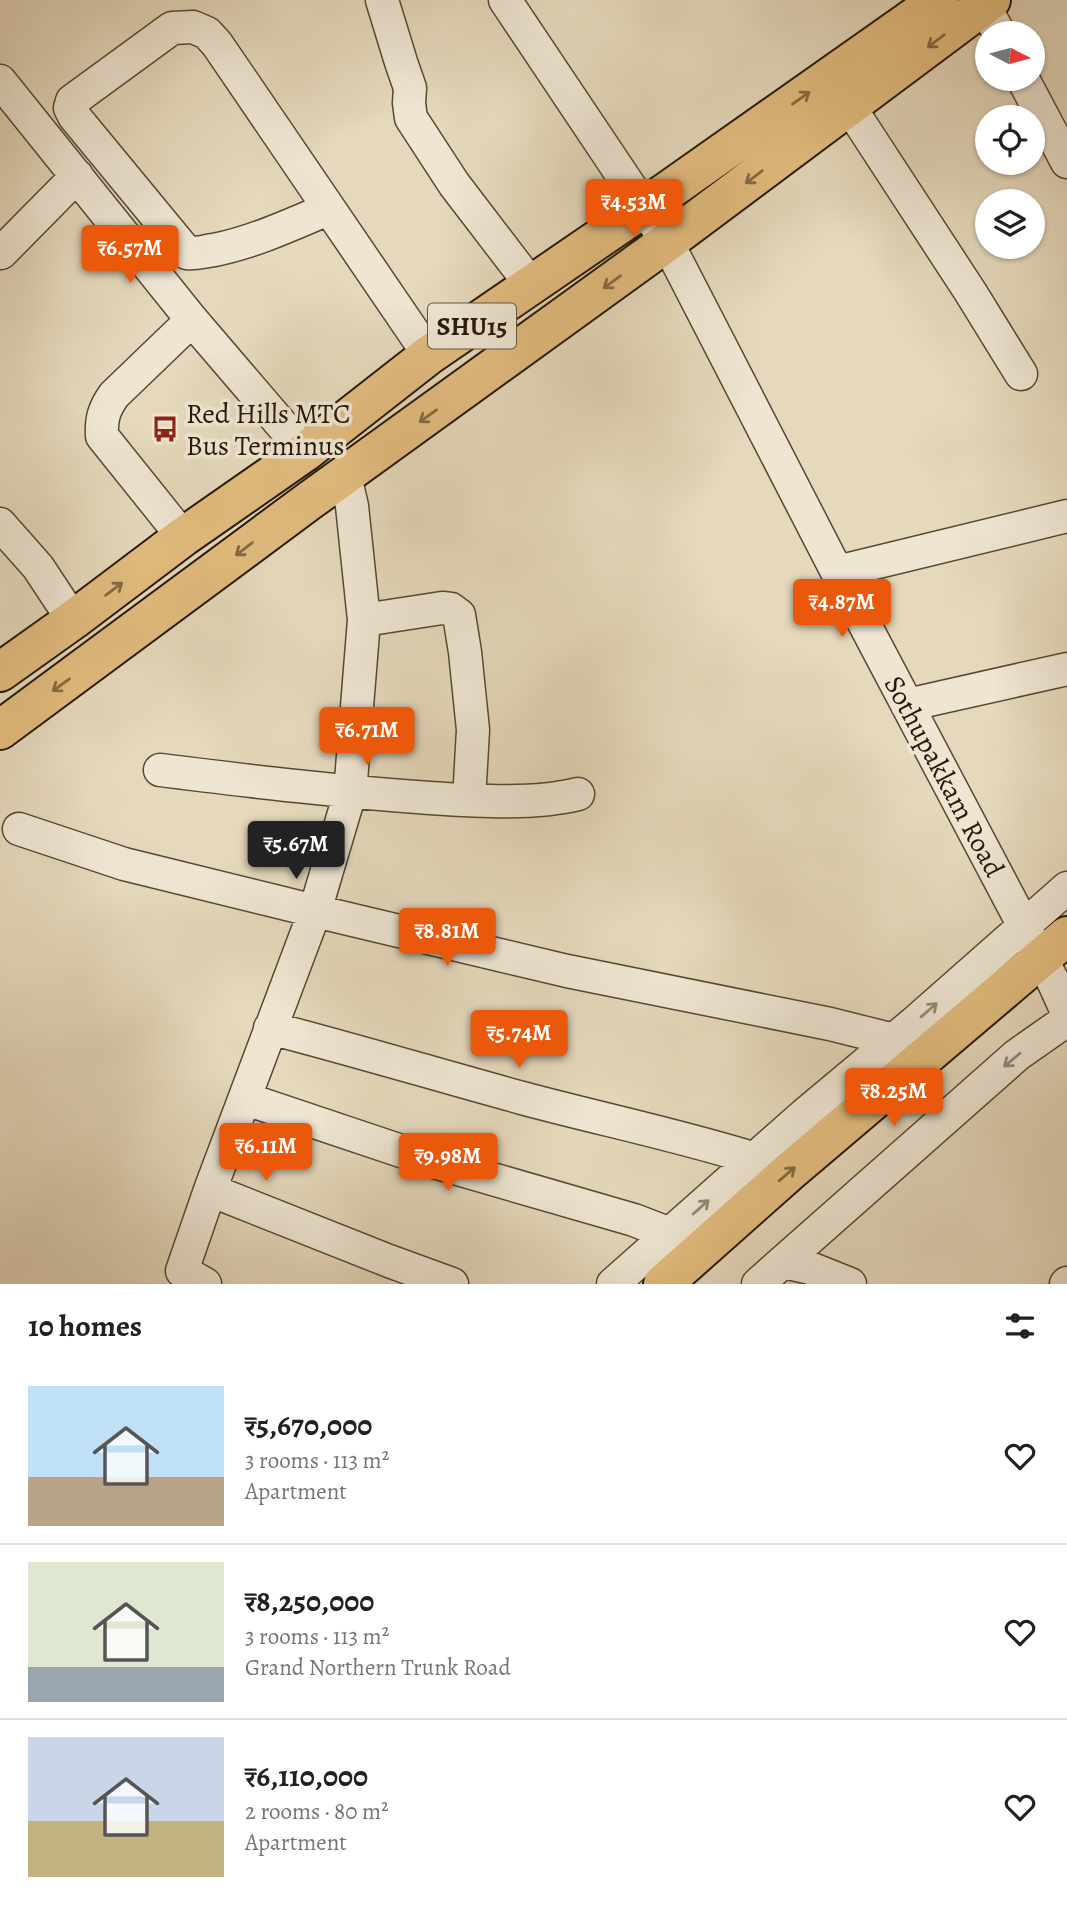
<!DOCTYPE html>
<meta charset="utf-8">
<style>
:root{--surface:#fff;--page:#f6f6f6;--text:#202124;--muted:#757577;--line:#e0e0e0;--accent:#ea580c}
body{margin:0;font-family:Alegreya,serif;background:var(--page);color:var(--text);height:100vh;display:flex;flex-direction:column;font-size:26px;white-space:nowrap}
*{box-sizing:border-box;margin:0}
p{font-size:23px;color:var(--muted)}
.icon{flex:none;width:38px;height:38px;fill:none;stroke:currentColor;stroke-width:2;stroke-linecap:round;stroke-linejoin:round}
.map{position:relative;height:1284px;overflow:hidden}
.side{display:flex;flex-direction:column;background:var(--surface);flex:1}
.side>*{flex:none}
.needle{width:46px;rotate:96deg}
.controls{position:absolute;left:975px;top:21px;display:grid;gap:14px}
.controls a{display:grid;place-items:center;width:70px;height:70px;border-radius:50%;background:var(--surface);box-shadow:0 2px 5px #0004;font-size:35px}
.price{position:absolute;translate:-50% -60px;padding:0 16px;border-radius:7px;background:var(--accent);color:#fff;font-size:23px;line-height:46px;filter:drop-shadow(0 2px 4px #0008)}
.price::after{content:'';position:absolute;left:50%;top:42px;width:21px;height:16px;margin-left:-10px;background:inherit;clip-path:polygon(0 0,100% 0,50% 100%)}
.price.current{background:#222;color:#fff}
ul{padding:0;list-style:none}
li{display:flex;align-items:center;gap:21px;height:175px;padding:0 28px}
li+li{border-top:2px solid var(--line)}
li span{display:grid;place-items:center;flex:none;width:196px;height:140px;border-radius:0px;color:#555}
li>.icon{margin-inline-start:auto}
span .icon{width:84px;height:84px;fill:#fffc;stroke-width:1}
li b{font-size:30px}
h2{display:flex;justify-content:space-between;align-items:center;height:84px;padding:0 28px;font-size:30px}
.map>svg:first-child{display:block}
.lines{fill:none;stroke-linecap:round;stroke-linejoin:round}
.minor-casing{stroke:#564934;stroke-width:35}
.major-casing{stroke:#261907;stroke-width:42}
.highway-casing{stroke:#261907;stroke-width:42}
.minor{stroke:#eee6d3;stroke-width:32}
.major{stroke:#e2bc7e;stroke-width:38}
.highway{stroke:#e2bc7e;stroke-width:38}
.oneway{stroke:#846a42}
.oneway2{stroke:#948a77}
.labels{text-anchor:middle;stroke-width:7;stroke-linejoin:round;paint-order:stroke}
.shield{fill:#eee6d3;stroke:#625644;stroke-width:2}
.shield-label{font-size:26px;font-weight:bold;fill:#261907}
.poi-label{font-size:28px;fill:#261907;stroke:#eee6d3;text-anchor:start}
.street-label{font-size:28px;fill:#261907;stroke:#eee6d3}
</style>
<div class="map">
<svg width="1067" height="1284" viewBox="0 0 1067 1284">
<rect width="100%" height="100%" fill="#e5d8bc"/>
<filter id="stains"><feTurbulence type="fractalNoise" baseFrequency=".00286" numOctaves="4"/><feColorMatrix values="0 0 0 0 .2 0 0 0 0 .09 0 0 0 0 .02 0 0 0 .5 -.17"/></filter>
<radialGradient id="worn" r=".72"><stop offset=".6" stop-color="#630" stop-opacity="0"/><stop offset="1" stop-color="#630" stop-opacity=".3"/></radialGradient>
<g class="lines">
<g class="minor-casing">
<path id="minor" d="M382,0L401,62L410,88L409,103L411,118L454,184L532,286
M505,0L667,242L837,572L1053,981L1067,1012
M981,0L999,33
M1023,79L1067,162
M0,81L192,320L305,452
M849,106L971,293L1021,374
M328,209C290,225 254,242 214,250C205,251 196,254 187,253L74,116L70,108L72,101L172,28L193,27L207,33L217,44L429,355
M1,253L77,176
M0,524L38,567L73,620
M183,537L102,436C101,419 104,409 114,395L192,320
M837,572L1067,516
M364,620L442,608L451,609L459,615L465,652L473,730L469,800
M907,705L1067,669
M160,770C250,781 339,792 430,798C475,801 535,805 578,794
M19,829L124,864L315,911L567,971L830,1024L894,1040
M270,1028C355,1050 438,1075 522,1098C600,1119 678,1135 755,1159
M246,1099L437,1163L634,1220L670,1234
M210,1190L389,1261L452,1284
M783,1262L810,1268L850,1284
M205,1284L182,1271L210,1190L315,911L350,793L364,620L352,506L345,476
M613,1284L804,1115L914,1023L1067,888
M758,1284L1017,1055L1067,1020
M1066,1284L1067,1283"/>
</g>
<g class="major-casing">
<path id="major" d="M0,672L73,620L183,537L305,452L429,355L645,207L939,0
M0,730L309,501L667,242L991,0"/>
</g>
<g class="highway-casing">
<path id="highway" d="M663,1284L789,1172L1067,936"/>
</g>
<use href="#minor" class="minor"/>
<use href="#major" class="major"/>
<use href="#highway" class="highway"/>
</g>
<defs><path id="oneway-shaft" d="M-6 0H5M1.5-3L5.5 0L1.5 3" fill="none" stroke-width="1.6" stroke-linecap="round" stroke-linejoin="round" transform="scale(1.75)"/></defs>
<g class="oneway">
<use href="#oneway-shaft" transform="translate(936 41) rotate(143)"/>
<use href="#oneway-shaft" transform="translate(801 98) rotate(-35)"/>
<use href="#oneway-shaft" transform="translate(754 177) rotate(143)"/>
<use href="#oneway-shaft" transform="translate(612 282) rotate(144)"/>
<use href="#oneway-shaft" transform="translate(428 416) rotate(144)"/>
<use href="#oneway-shaft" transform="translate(244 549) rotate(143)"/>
<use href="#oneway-shaft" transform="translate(114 589) rotate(-37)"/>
<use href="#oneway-shaft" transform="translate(61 685) rotate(144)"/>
<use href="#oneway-shaft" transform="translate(787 1174) rotate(-41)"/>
</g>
<g class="oneway2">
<use href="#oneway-shaft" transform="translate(929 1010) rotate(-41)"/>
<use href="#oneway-shaft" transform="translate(1012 1060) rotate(140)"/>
<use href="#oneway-shaft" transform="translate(701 1207) rotate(-42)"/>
</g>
<defs>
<g id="bus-bare" transform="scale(2.1)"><path d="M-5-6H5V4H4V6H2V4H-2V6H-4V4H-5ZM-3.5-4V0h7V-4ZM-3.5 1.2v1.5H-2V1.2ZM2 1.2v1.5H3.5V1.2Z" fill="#8f2418" stroke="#eee6d3" stroke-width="2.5" paint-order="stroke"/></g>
</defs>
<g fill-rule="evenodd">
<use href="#bus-bare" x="165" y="429"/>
</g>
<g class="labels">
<rect class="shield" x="428" y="303.5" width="88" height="45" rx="5"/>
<g class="shield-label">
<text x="472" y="335">SHU15</text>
</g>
<g class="poi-label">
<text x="186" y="423">Red Hills MTC<tspan x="186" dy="32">Bus Terminus</tspan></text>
</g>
<g class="street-label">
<text transform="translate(945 776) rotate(62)" y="10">Sothupakkam Road</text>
</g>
</g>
<rect width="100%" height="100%" filter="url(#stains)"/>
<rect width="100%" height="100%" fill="url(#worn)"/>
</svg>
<div class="controls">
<a><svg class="needle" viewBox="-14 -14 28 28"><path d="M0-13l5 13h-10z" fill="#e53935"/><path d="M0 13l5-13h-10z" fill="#757577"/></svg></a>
<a><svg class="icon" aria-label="locate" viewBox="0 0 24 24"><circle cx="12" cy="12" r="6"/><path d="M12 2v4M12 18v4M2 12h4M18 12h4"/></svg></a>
<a><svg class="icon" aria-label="layers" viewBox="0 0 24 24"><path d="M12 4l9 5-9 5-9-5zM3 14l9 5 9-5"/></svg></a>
</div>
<b class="price" style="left:634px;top:239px">₹4.53M</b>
<b class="price" style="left:130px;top:285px">₹6.57M</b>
<b class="price" style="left:842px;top:639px">₹4.87M</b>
<b class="price" style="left:367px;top:767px">₹6.71M</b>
<b class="price current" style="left:296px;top:881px">₹5.67M</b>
<b class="price" style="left:447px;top:968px">₹8.81M</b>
<b class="price" style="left:519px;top:1070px">₹5.74M</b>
<b class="price" style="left:894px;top:1128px">₹8.25M</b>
<b class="price" style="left:266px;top:1183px">₹6.11M</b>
<b class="price" style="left:448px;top:1193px">₹9.98M</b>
</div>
<section class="side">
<h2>10 homes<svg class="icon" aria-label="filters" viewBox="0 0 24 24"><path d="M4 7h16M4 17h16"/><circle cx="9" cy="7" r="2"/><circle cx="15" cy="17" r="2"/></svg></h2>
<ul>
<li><span style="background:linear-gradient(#bfe0f5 65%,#b9a48a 0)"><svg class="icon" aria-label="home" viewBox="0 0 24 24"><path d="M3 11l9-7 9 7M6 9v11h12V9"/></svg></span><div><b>₹5,670,000</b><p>3 rooms · 113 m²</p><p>Apartment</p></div><svg class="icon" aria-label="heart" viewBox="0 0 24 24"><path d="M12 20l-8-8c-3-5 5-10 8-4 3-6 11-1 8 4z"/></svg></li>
<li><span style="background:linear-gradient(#dfe7d0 75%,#9aa5b1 0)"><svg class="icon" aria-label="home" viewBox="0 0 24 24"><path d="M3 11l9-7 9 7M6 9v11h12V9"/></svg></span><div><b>₹8,250,000</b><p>3 rooms · 113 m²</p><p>Grand Northern Trunk Road</p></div><svg class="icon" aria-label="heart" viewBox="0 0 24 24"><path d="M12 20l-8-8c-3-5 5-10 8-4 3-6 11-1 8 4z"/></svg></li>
<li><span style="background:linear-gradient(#c9d6e8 60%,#c2b280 0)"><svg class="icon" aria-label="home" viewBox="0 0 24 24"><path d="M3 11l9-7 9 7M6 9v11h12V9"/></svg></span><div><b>₹6,110,000</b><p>2 rooms · 80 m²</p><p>Apartment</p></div><svg class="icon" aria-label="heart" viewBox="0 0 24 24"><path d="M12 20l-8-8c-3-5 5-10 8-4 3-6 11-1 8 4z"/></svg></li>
</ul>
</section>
